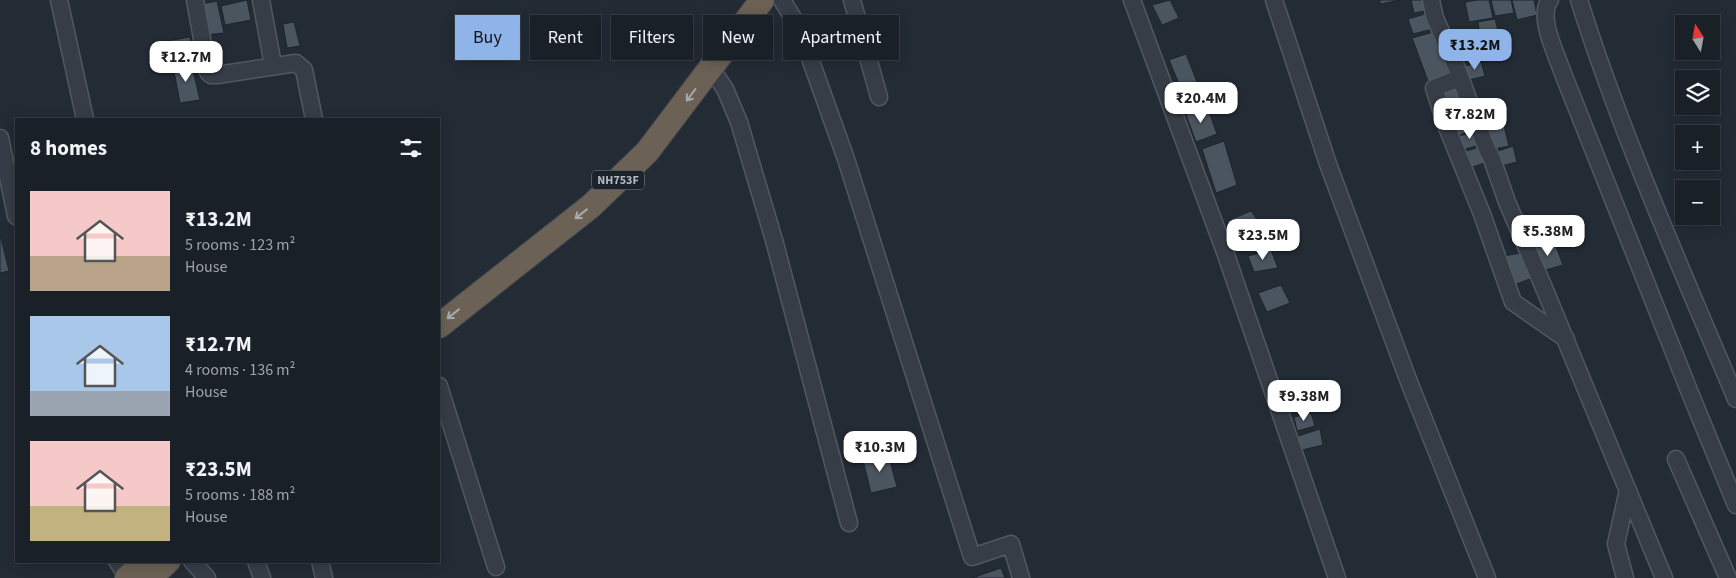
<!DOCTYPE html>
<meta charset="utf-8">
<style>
:root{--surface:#1a2028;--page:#272d34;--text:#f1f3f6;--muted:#9fa3a8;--line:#383e45;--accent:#8eb4ea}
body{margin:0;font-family:"Source Sans 3",sans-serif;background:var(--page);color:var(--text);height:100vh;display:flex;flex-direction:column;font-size:19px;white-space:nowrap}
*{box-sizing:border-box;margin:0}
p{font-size:16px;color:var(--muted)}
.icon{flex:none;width:28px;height:28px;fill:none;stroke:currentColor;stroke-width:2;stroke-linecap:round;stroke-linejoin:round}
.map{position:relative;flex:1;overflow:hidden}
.details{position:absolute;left:15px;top:118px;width:425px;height:445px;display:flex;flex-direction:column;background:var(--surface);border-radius:0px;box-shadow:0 2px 12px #0003,0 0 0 1px var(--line)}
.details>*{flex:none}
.guide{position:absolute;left:455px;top:15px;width:475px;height:45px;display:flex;gap:10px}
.needle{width:32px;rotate:349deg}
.fabs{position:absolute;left:1675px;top:15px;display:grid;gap:10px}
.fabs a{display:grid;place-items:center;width:45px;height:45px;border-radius:0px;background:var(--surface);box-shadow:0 2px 12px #0003,0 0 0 1px var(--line);font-size:25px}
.price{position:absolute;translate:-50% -42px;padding:0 11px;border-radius:10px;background:#fff;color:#222;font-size:16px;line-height:32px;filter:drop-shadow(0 1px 2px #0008)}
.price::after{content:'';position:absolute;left:50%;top:30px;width:15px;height:11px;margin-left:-8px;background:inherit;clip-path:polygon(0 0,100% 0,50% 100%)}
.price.selected{background:var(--accent);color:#111}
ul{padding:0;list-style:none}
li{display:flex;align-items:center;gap:15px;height:125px;padding:0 15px}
li span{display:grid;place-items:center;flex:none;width:140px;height:100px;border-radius:0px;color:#555}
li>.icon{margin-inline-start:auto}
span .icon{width:60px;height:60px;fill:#fffc;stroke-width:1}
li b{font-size:21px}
h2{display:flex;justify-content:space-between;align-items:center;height:60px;padding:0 15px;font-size:21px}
.pill{padding:0 18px;border-radius:0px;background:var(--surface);box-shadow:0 2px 12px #0003,0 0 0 1px var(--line);font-size:18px;line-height:45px}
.pill.selected{background:var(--accent);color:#111}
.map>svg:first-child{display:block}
.building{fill:#4b5560;stroke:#1d242c}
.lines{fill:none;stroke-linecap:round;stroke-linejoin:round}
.minor-casing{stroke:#515860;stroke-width:19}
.highway-casing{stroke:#414850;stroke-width:26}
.minor{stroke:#363d46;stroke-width:16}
.highway{stroke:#6b6154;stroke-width:24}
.oneway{stroke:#a6abb2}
.labels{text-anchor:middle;stroke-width:4.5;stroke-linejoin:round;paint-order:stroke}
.shield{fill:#1b222a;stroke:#848b94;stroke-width:1}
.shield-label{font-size:12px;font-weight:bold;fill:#b1b8c2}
</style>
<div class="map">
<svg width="1736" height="578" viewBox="0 0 1736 578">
<rect width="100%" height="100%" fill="#232b35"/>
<path class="building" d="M247,0L251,20L225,25L221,6Z
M1170,0L1179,18L1162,25L1152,5Z
M1380,0H1401L1380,4Z
M1411,0H1429L1431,10L1414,13Z
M1477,0H1489L1493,18L1469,22L1465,2Z
M1491,0H1511L1514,13L1495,16Z
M1512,0H1534L1537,15L1517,20Z
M217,1L224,33L205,35L201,4Z
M1428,13L1433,29L1413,34L1408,19Z
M1495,19L1502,46L1482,50L1478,22Z
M294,22L300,46L287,48L283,24Z
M1437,31L1455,74L1428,81L1412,38Z
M190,37L193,49L169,54L167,41Z
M1186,54L1199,87L1182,91L1169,60Z
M191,62L200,100L180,103L173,66Z
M1481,62L1485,76L1469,80L1465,66Z
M1458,87L1462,99L1445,103L1441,91Z
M1465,99L1470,112L1450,119L1445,105Z
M1207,106L1217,134L1196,142L1185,112Z
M1493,110L1494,118L1501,117L1503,124L1481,129L1477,114Z
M1471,113L1477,129L1457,136L1451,120Z
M1504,126L1509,146L1490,150L1483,130Z
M1477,130L1483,144L1462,150L1457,137Z
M1224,141L1237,185L1216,193L1202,149Z
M1483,146L1490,161L1470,168L1463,152Z
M1513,146L1517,162L1497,167L1492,153Z
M1251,211L1261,225L1234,234L1227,221Z
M0,234L9,271L0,273Z
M1555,244L1563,265L1542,271L1533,248Z
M1271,250L1278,268L1254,272L1248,256Z
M1526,252L1535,277L1514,285L1504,256Z
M1281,285L1290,303L1267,312L1258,293Z
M1311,413L1315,426L1297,431L1294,417Z
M1320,429L1323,445L1298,451L1295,437Z
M888,453L897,487L871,493L863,460Z
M1001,568L1005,578H972Z"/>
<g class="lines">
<g class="minor-casing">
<path id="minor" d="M59,0L85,119
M195,0L208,72L211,75H217L296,63L304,70L314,119
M261,0L273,65
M782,0L796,23L807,50L846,159L972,557L1011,544L1021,578
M852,0L879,97
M1132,0L1225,252L1337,578
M1274,0L1328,164L1409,382L1487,578
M1431,0L1435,18L1456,66L1486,147L1492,159L1507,202L1542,283L1664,578
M1550,0C1537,16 1556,53 1562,71L1690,393L1736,505
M1579,0C1622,136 1681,268 1736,399
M711,68L725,89L739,122L774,240L849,523
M1460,78L1434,88L1446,125L1482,214L1513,302L1566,339
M0,138L16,216
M439,386L496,567
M1676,459L1728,578
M117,561L128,577
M192,561L207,578
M256,561L262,578
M320,561L324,578
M1625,578L1616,544L1628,490"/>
</g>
<g class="highway-casing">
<path id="highway" d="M439,326L591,206L647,152L762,0
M127,578L145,561
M150,578L168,561"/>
</g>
<use href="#minor" class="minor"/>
<use href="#highway" class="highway"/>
</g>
<defs><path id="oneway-shaft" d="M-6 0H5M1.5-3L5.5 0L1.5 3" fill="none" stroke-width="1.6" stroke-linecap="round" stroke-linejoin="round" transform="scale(1.25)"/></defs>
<g class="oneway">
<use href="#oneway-shaft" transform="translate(691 95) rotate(127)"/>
<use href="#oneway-shaft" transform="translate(581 214) rotate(142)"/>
<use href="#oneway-shaft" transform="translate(453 314) rotate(142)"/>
</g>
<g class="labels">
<rect class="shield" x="592" y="170.5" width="52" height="19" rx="4"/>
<g class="shield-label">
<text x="618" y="184">NH753F</text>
</g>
</g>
</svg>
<div class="fabs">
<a><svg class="needle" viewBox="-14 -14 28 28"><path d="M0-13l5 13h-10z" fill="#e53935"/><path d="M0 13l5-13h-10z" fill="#9fa3a8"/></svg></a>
<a><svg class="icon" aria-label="layers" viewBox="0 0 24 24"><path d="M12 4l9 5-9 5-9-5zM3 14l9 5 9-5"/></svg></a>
<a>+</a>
<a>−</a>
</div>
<b class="price selected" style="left:1475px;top:71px">₹13.2M</b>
<b class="price" style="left:186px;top:83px">₹12.7M</b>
<b class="price" style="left:1201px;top:124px">₹20.4M</b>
<b class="price" style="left:1470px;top:140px">₹7.82M</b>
<b class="price" style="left:1548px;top:257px">₹5.38M</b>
<b class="price" style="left:1263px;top:261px">₹23.5M</b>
<b class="price" style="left:1304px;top:422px">₹9.38M</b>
<b class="price" style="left:880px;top:473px">₹10.3M</b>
<div class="guide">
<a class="pill selected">Buy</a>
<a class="pill">Rent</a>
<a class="pill">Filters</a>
<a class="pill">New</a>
<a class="pill">Apartment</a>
</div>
<section class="details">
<h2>8 homes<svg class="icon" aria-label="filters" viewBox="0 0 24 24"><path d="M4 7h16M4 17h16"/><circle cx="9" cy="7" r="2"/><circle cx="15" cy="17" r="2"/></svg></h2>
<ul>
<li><span style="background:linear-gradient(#f6c9c9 65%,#b9a48a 0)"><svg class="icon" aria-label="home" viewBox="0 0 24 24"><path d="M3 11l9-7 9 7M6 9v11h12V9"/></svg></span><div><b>₹13.2M</b><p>5 rooms · 123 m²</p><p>House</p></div></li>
<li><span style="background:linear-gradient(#a9c7e8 75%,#9aa5b1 0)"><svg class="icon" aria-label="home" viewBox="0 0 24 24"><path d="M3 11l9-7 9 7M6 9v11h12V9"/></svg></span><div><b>₹12.7M</b><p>4 rooms · 136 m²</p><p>House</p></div></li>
<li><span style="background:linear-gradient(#f6c9c9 65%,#c2b280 0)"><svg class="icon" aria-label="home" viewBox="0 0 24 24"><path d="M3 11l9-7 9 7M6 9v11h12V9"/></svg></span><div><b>₹23.5M</b><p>5 rooms · 188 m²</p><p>House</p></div></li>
</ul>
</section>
</div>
